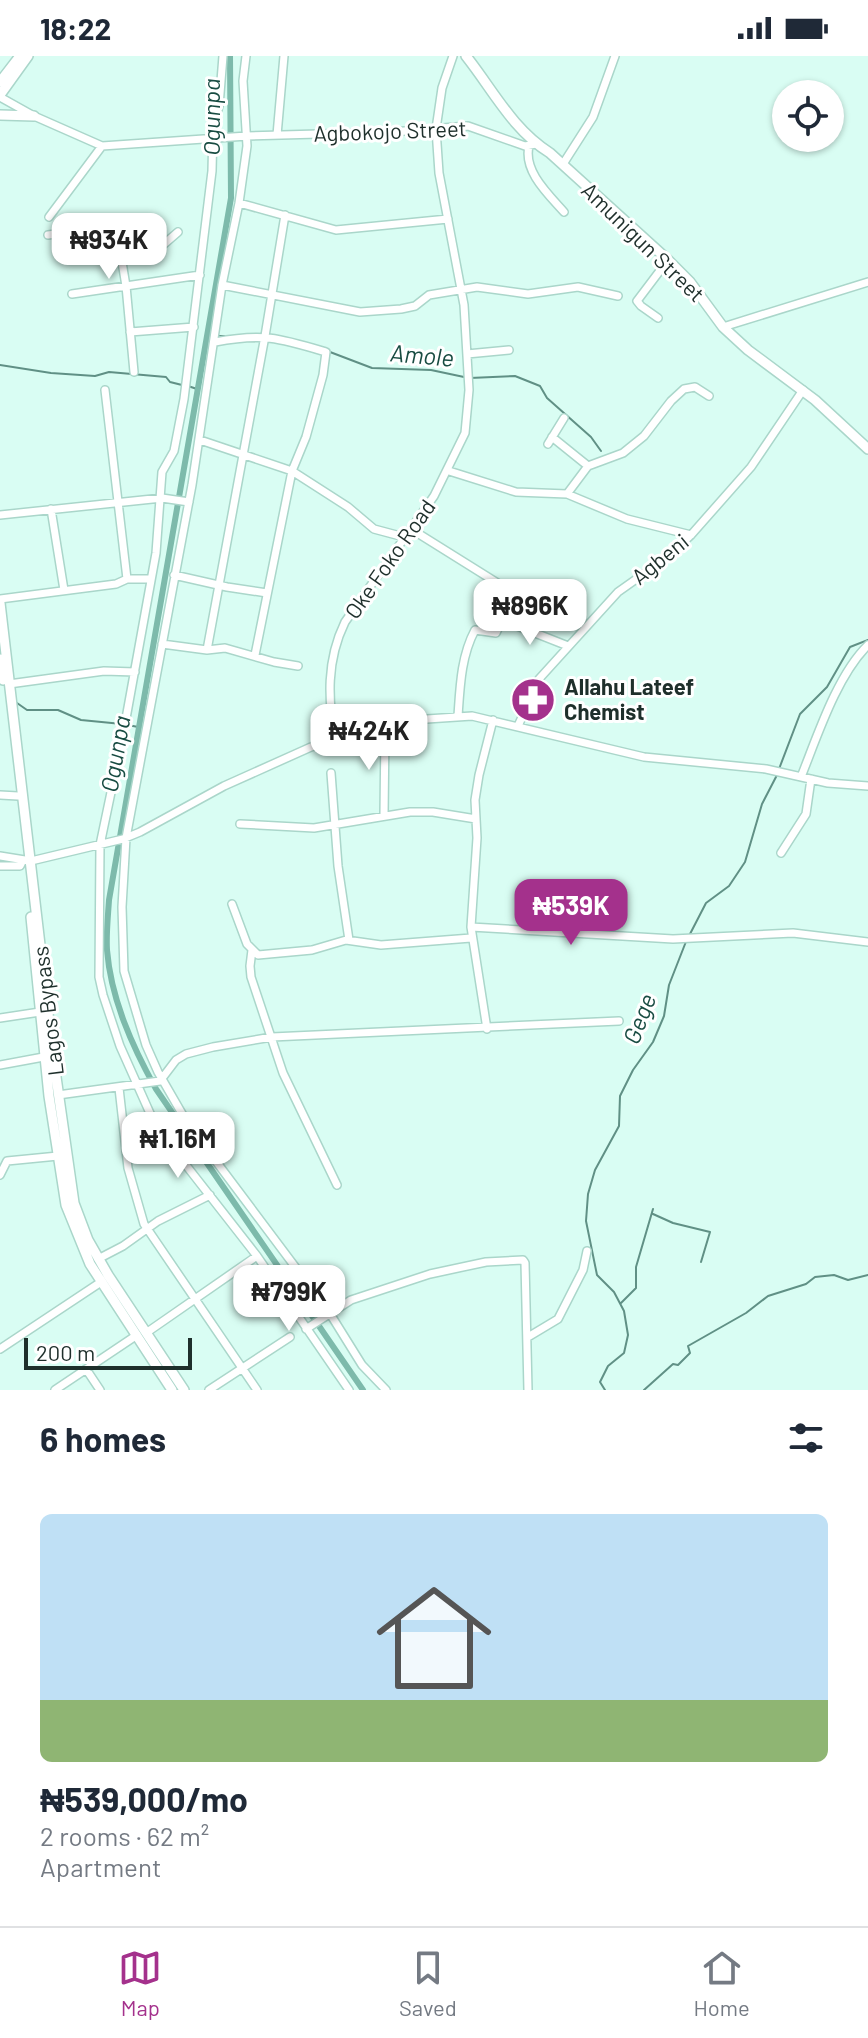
<!DOCTYPE html>
<meta charset="utf-8">
<style>
:root{--surface:#fff;--page:#f6f6f7;--text:#1f2937;--muted:#747a83;--line:#e0e1e3;--accent:#a4318c}
body{margin:0;font-family:Barlow,sans-serif;background:var(--page);color:var(--text);height:100vh;display:flex;flex-direction:column;font-size:30px;white-space:nowrap}
*{box-sizing:border-box;margin:0}
p{font-size:26px;color:var(--muted)}
.icon{flex:none;width:44px;height:44px;fill:none;stroke:currentColor;stroke-width:2;stroke-linecap:round;stroke-linejoin:round}
.map{position:relative;height:1334px;overflow:hidden}
.sheet{display:flex;flex-direction:column;background:var(--surface);flex:1}
.sheet>*{flex:none}
.controls{position:absolute;left:772px;top:24px;display:grid;gap:16px}
.controls a{display:grid;place-items:center;width:72px;height:72px;border-radius:50%;background:var(--surface);box-shadow:0 2px 6px #0004;font-size:40px}
.scale{position:absolute;left:24px;bottom:20px;width:168px;box-sizing:border-box;padding-left:8px;border:4px solid #1e2f2b;border-top:0;font-size:22px;line-height:28px;white-space:nowrap;color:#1e2f2b;-webkit-text-stroke:6px #fff;paint-order:stroke}
.price{position:absolute;translate:-50% -68px;padding:0 18px;border-radius:16px;background:#fff;color:#222;font-size:26px;line-height:52px;filter:drop-shadow(0 2px 4px #0008)}
.price::after{content:'';position:absolute;left:50%;top:48px;width:24px;height:18px;margin-left:-12px;background:inherit;clip-path:polygon(0 0,100% 0,50% 100%)}
.price.current{background:var(--accent);color:#fff}
ul{padding:0;list-style:none}
li{display:grid;align-content:center;gap:16px;height:424px;padding:0 40px}
li+li{border-top:2px solid var(--line)}
li span{display:grid;place-items:center;height:248px;border-radius:12px;color:#555}
li>.icon{margin-inline-start:auto}
span .icon{width:144px;height:144px;fill:#fffc;stroke-width:1}
li b{font-size:34px}
h2{display:flex;justify-content:space-between;align-items:center;height:96px;padding:0 40px;font-size:34px}
.status{display:flex;justify-content:space-between;align-items:center;height:56px;padding:0 40px;background:var(--surface);direction:ltr}
.status svg{height:22px;fill:currentColor}
.tab-bar{display:flex;justify-content:space-around;align-items:center;height:112px;border-top:2px solid var(--line);background:var(--surface);font-size:22px;color:var(--muted)}
.tab-bar a{display:grid;justify-items:center;gap:4px}
.tab-bar .current{color:var(--accent)}
.map>svg:first-child{display:block}
.lines{fill:none;stroke-linecap:round;stroke-linejoin:round}
.stream{stroke:#609085;stroke-width:2}
.canal{stroke:#7dbaab;stroke-width:6}
.minor-casing{stroke:#aad6ca;stroke-width:10}
.major-casing{stroke:#aad6ca;stroke-width:12}
.minor{stroke:#fff;stroke-width:7}
.major{stroke:#fff;stroke-width:9}
.labels{text-anchor:middle;stroke-width:6;stroke-linejoin:round;paint-order:stroke}
.street-label{font-size:22px;fill:#1e2f2b;stroke:#fff}
.poi-label{font-size:22px;font-weight:bold;fill:#1e2f2b;stroke:#fff;text-anchor:start}
.water-label{font-size:24px;font-style:italic;fill:#184c42;stroke:#fff}
</style>
<div class="status"><b>18:22</b><svg viewBox="0 0 49 12"><path d="M0 12V9h3v3zM5 12V6h3v6zM10 12V3h3v9zM15 12V0h3v12zM26 1h20v11H26zM47 4h2v5h-2z"/></svg></div>
<div class="map">
<svg width="868" height="1334" viewBox="0 0 868 1334">
<rect width="100%" height="100%" fill="#d9fdf3"/>
<g class="lines">
<path class="stream" d="M249,278H262
M217,280H230
M330,296L372,312L431,314L464,321
M0,309L51,317L95,320L109,316L166,321L170,326L182,329
M470,322L515,320L540,330L547,342L591,381L601,395
M188,330L197,333
M17,647L27,654H58L81,664L122,668
M128,669L138,671
M779,713L800,658L827,631L850,591L868,584
M690,878L706,847L729,830L745,806L762,748L777,719
M653,1158L673,1167L710,1176L701,1206
M621,1247L636,1232V1211L653,1153
M605,1334L600,1326L608,1310L624,1297L628,1279L624,1255L614,1236L597,1219L586,1165L588,1138L595,1114L619,1070L620,1040L633,1014L653,986L664,960L669,929L687,883
M644,1334L673,1308L678,1309L690,1297L688,1290L746,1257L768,1240L806,1228L815,1221L834,1219L848,1224L868,1219"/>
<path class="canal" d="M230,0L231,142L109,844C108,860 106,878 107,894C111,943 132,990 156,1033L363,1334"/>
<g class="minor-casing">
<path id="minor" d="M223,0L219,50L213,72L212,115L184,343L174,395L162,416L156,497L123,679L100,789L99,921L103,939L120,990L153,1064L171,1090L257,1200L349,1334
M246,0L243,25L247,90L239,147L222,229L192,429L126,782L122,851L124,915L146,989L158,1016L188,1068L329,1256L362,1309L386,1334
M0,41L34,60L102,90L247,80L392,76L468,70L525,90L536,88
M277,79L284,0
M529,90C523,115 548,138 564,156
M563,108L593,61L615,0
M239,147L336,174L448,163
M49,161L102,90
M48,179L116,170L126,230L134,316
M121,199L163,189L178,176
M222,229L360,256L401,253L415,250L429,239L477,231L528,238L578,231L618,240
M72,238L200,219
M658,262L641,250L637,245L668,204
M723,271L868,226
M130,276L194,271
M215,286C264,277 279,282 326,296L323,319L306,381L292,415L255,599
M467,298L509,294
M552,381L588,410
M200,384L292,415L348,451L374,473L404,481
M548,388L564,362
M449,415L516,436L567,438L627,463L691,479
M567,438L588,410L623,397L644,380L671,345L684,333L695,331L709,340
M51,453L64,534
M0,459L162,442L189,446
M411,473L499,528L501,532L497,552L502,564L496,577L475,574C461,600 460,631 458,660
M174,519L227,531L267,537
M127,523H151
M0,543L116,528L127,523L105,334
M502,564L568,590
M162,588L207,594L225,592L274,606L298,610
M207,594L265,280L285,159
M9,628L104,615L135,616
M518,670L539,623L618,536L666,502L691,479L751,411L803,334
M335,685C328,643 326,605 345,566L434,440L465,377L469,334L464,249L439,117L436,73L442,32L453,0
M331,717L338,810L349,884
M801,721C817,681 837,619 868,589
M0,739L18,740
M384,760L385,673
M240,768L314,772L410,756H433L476,763
M781,797L806,758L811,723
M0,800L31,805L123,783L140,776L224,730L311,691L427,663L472,660L644,701L766,713L828,727L868,730
M0,810H20L23,804
M232,848L247,888L258,899L312,894L346,884L381,889L471,882
M471,871L673,883L793,877L868,886
M252,894L250,910L251,921L283,1017L337,1129
M0,962L40,956
M487,973L471,871L477,782L475,744L479,719L493,664
M0,1009L49,1000
M119,1032L128,1112L144,1168L257,1334
M58,1039L160,1025L176,1004L186,998L213,991L272,981L619,965
M0,1119L7,1105L58,1100
M98,1203L123,1190L158,1165L210,1139
M306,1273L351,1244L430,1218L486,1206L523,1204L525,1207L528,1334
M146,1277L257,1200
M528,1281L558,1263L583,1214L587,1195
M0,1293L101,1226
M86,1313L100,1334
M55,1334L137,1279
M209,1334L290,1281"/>
</g>
<g class="major-casing">
<path id="major" d="M466,0C493,34 512,73 550,97L668,204L690,226L723,271L748,294L815,344L868,393
M0,26L20,0
M0,39L28,0
M0,59L34,60
M0,547L53,1000L74,1147L88,1184L108,1219L184,1334
M0,603L3,624
M31,861L49,1040L66,1149L90,1208L172,1334"/>
</g>
<use href="#minor" class="minor"/>
<use href="#major" class="major"/>
</g>
<defs>
<g id="pharmacy-disc" transform="scale(2.3)"><circle r="9.5" fill="#a4318c" stroke="#fff"/><path d="M-2-6h4v4h4v4h-4v4h-4v-4h-4v-4h4Z" fill="#fff"/></g>
</defs>
<g fill-rule="evenodd">
<use href="#pharmacy-disc" x="533" y="644"/>
</g>
<g class="labels">
<g class="street-label">
<text transform="translate(390 75) rotate(-2)" y="8">Agbokojo Street</text>
<text transform="translate(643 186) rotate(44)" y="8">Amunigun Street</text>
<text transform="translate(390 503) rotate(-55)" y="8">Oke Foko Road</text>
<text transform="translate(660 503) rotate(-39)" y="8">Agbeni</text>
<text transform="translate(48 955) rotate(-97)" y="8">Lagos Bypass</text>
</g>
<g class="poi-label">
<text x="564" y="639">Allahu Lateef<tspan x="564" dy="25">Chemist</tspan></text>
</g>
<g class="water-label">
<text transform="translate(212 61) rotate(-90)" y="8">Ogunpa</text>
<text transform="translate(422 300) rotate(5)" y="8">Amole</text>
<text transform="translate(116 698) rotate(-80)" y="8">Ogunpa</text>
<text transform="translate(640 963) rotate(-69)" y="8">Gege</text>
</g>
</g>
</svg>
<div class="controls">
<a><svg class="icon" aria-label="locate" viewBox="0 0 24 24"><circle cx="12" cy="12" r="6"/><path d="M12 2v4M12 18v4M2 12h4M18 12h4"/></svg></a>
</div>
<div class="scale">200 m</div>
<b class="price" style="left:109px;top:225px">₦934K</b>
<b class="price" style="left:530px;top:591px">₦896K</b>
<b class="price" style="left:369px;top:716px">₦424K</b>
<b class="price current" style="left:571px;top:891px">₦539K</b>
<b class="price" style="left:178px;top:1124px">₦1.16M</b>
<b class="price" style="left:289px;top:1277px">₦799K</b>
</div>
<section class="sheet">
<h2>6 homes<svg class="icon" aria-label="filters" viewBox="0 0 24 24"><path d="M4 7h16M4 17h16"/><circle cx="9" cy="7" r="2"/><circle cx="15" cy="17" r="2"/></svg></h2>
<ul>
<li><span style="background:linear-gradient(#bfe0f5 75%,#8fb573 0)"><svg class="icon" aria-label="home" viewBox="0 0 24 24"><path d="M3 11l9-7 9 7M6 9v11h12V9"/></svg></span><div><b>₦539,000/mo</b><p>2 rooms · 62 m²</p><p>Apartment</p></div></li>
</ul>
</section>
<nav class="tab-bar">
<a class="current"><svg class="icon" aria-label="map" viewBox="0 0 24 24"><path d="M3 6l6-2 6 2 6-2v14l-6 2-6-2-6 2zM9 4v14M15 6v14"/></svg>Map</a>
<a><svg class="icon" aria-label="saved" viewBox="0 0 24 24"><path d="M7 4h10v16l-5-4-5 4z"/></svg>Saved</a>
<a><svg class="icon" aria-label="home" viewBox="0 0 24 24"><path d="M3 11l9-7 9 7M6 9v11h12V9"/></svg>Home</a>
</nav>
